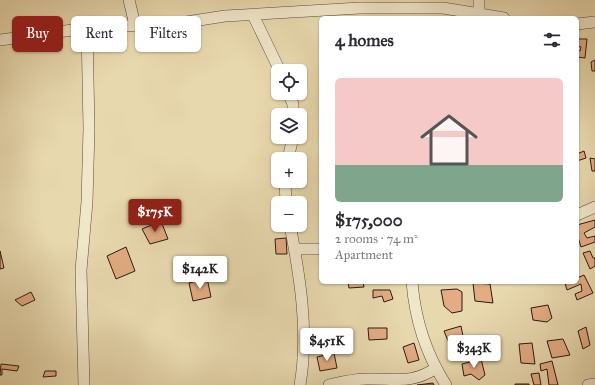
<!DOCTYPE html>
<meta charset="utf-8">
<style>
:root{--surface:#fff;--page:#f7f7f7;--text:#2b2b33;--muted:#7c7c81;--accent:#8f2418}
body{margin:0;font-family:"IM FELL Great Primer",serif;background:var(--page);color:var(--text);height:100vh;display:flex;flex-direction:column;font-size:15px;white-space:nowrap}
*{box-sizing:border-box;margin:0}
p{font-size:13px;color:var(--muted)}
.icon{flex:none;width:22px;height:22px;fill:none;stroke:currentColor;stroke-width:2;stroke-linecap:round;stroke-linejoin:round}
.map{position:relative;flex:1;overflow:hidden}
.panel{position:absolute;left:319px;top:16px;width:260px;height:268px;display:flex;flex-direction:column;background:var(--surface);border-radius:6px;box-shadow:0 1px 3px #0004}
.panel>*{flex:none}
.hud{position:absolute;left:12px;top:16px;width:247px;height:36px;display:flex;gap:8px}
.buttons{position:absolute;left:271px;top:64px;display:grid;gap:8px}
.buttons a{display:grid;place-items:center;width:36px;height:36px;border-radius:6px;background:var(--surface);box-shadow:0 1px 3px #0004;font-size:20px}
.price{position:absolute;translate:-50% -34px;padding:0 9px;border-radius:4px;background:#fff;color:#222;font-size:13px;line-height:26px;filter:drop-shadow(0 1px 2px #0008)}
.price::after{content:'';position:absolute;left:50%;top:24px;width:12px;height:9px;margin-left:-6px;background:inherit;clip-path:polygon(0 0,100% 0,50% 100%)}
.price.on{background:var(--accent);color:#fff}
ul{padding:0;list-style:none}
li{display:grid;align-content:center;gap:8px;height:212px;padding:0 16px}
li span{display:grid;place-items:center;height:124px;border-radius:6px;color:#555}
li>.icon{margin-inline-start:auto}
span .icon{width:72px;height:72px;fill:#fffc;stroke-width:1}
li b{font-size:17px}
h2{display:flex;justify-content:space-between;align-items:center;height:48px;padding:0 16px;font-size:17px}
.pill{padding:0 14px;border-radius:6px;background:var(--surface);box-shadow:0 1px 3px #0004;font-size:14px;line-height:36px}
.pill.on{background:var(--accent);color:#fff}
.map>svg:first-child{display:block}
.building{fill:#e3ac83;stroke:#2b1b15}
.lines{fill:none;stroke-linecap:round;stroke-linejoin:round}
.minor-casing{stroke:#5a4a3b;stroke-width:12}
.minor{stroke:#f0e6ca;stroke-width:11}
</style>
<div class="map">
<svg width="595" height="385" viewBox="0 0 595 385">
<rect width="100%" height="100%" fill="#e8d8ae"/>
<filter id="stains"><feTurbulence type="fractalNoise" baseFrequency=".005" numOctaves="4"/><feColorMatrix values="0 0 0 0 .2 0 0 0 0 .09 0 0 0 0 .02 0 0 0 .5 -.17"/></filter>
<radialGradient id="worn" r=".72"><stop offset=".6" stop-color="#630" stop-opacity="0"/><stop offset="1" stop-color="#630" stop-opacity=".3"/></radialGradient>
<path class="building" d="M577,39H587L585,58L577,57V50L580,51L581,47L577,46Z
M595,60V71H592L591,62Z
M584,151L586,158L577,161V154Z
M590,158L595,159V171H592Z
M595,220V227L584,233L587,238L595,236V242L581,247L577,234V225Z
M161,221L168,239L150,244L142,229Z
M286,238L287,254H276L275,239Z
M126,247L135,271L116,279L107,256Z
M0,251L4,268L0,269Z
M590,251L593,258H595V266L590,269L583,253Z
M584,275L593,293L577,300L575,294L582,291L581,284L567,290L565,283L577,282V278Z
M207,278L211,297L193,301L189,283Z
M348,282H363L364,287L349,288Z
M473,283L490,284L493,303L475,301Z
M457,289L462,292V311L452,313L444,306L441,290Z
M373,290H390L393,299L384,302L382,296L373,298Z
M31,292L35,300L22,306L15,300Z
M548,305L552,318L547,322L533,320L531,308Z
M461,326L464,341H448L444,331Z
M586,327L590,345L583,349L578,331Z
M368,328H387V339L369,340Z
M563,339L570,355L552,358L547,341Z
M414,343L419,360L408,363L403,347Z
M532,343L535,364L521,363L519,344Z
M334,353L337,368L320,371L317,357Z
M481,359L485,375L479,380L471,374L464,376L462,364Z
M552,361L558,385H549L547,369L541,371L540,364Z
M1,364L19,366L17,371L2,369V375H0Z
M45,371H56V376L43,377Z
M539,373L541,385H534L531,374Z
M433,383L434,385H417Z
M515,384H529V385H515Z"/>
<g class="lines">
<g class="minor-casing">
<path id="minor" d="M129,0L135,25
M479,0V18
M253,15L280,71
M577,24L595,22
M0,40L87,28L180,23L225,16L360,8H443L504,18
M288,93L293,104V115
M288,159L293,137
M285,181L286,203
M577,215L595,207
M290,225C300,277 309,332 300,385
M295,249H321
M412,282C415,319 426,354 446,385
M84,385L81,270L87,202L89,129L87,28
M329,385C342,382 354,379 366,379C394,378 411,385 436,368
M588,385L595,384"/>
</g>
<use href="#minor" class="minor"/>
</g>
<rect width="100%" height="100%" filter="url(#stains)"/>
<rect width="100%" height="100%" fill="url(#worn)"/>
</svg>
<div class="buttons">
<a><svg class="icon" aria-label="locate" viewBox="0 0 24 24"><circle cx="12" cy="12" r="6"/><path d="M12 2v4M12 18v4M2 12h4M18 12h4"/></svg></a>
<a><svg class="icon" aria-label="layers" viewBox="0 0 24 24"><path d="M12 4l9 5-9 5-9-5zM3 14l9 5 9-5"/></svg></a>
<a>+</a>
<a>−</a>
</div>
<b class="price on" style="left:155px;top:233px">$175K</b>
<b class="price" style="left:200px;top:290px">$142K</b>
<b class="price" style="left:327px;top:362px">$451K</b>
<b class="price" style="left:474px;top:369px">$343K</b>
<div class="hud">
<a class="pill on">Buy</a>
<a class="pill">Rent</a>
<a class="pill">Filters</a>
</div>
<section class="panel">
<h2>4 homes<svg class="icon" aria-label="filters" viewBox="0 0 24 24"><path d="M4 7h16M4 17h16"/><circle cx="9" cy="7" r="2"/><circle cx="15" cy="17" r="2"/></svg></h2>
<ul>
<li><span style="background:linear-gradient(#f6c9c9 70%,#7fa58c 0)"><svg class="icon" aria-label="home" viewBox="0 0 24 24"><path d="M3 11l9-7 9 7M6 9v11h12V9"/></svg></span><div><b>$175,000</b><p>2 rooms · 74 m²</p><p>Apartment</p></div></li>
</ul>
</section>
</div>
